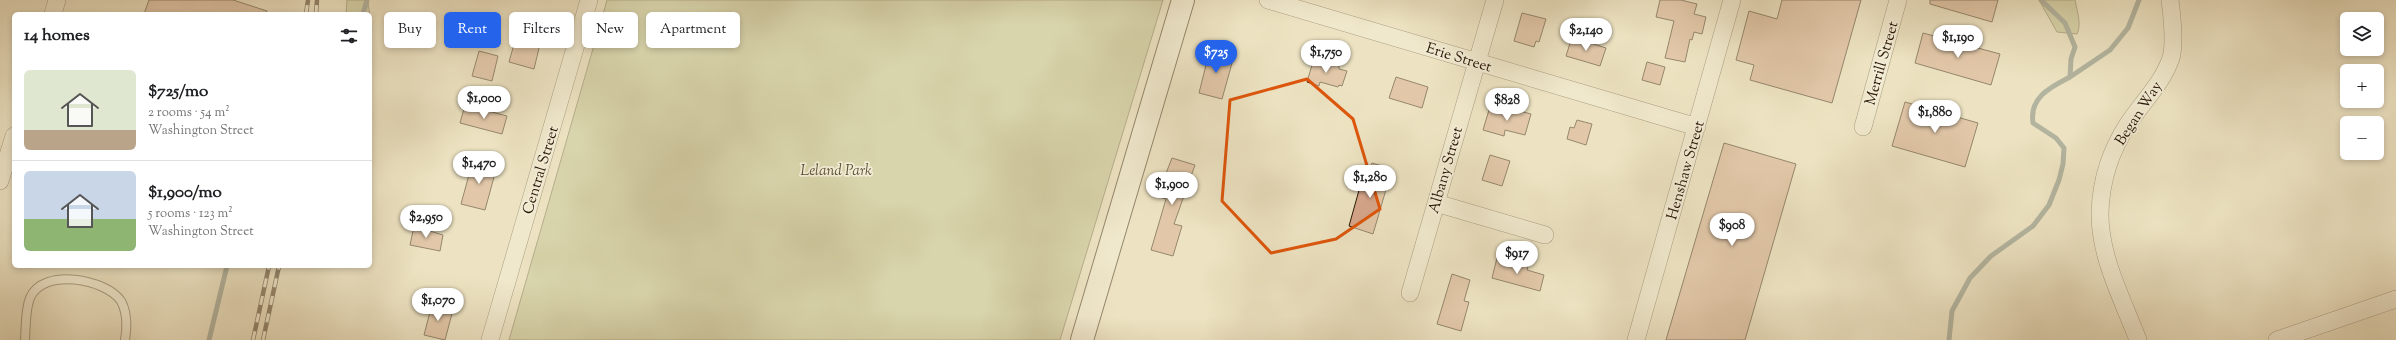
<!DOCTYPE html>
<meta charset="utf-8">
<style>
:root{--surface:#fff;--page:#f6f6f6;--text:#202124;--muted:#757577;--line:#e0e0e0;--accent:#2563eb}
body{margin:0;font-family:"Sorts Mill Goudy",serif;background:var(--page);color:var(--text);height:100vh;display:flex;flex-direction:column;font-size:15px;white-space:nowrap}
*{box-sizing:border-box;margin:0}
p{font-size:13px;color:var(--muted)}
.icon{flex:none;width:22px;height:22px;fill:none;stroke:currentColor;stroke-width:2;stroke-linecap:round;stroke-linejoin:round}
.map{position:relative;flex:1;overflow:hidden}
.side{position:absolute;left:12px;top:12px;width:360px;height:256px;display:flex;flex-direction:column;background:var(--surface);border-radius:6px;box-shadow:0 2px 6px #0003}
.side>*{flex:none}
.hud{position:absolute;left:384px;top:12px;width:380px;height:36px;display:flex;gap:8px}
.controls{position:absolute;left:2340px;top:12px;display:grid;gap:8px}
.controls a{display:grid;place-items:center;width:44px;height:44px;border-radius:6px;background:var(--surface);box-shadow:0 2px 6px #0003;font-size:20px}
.price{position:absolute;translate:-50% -34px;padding:0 9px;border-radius:14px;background:#fff;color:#222;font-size:13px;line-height:26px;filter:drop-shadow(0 1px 2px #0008)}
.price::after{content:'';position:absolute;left:50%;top:24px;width:12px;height:9px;margin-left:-6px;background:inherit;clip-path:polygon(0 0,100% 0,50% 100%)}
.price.on{background:var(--accent);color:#fff}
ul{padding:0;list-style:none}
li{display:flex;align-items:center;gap:12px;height:100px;padding:0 12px}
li+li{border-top:1px solid var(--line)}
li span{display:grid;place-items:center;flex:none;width:112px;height:80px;border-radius:6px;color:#555}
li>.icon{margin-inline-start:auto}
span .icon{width:48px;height:48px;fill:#fffc;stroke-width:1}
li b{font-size:17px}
h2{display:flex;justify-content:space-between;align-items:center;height:48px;padding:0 12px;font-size:17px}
.tag{padding:0 14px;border-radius:6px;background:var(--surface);box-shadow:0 2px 6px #0003;font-size:14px;line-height:36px}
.tag.on{background:var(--accent);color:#fff}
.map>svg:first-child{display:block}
.green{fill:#bfc18e;stroke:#746c4a}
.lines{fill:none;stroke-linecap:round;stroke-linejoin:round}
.stream{stroke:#6e7a73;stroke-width:5}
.building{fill:#d6a68b;stroke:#2a1705}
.lane-casing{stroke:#5b4a34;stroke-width:10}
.street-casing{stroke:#5b4a34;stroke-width:18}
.secondary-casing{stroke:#2a1705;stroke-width:24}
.lane{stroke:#f3edd7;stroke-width:8}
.street{stroke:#f3edd7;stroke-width:17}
.secondary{stroke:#f3edd7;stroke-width:22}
.rail-casing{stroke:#2a1705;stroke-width:4.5}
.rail{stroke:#f3edd7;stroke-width:3;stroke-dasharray:9;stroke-linecap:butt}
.marked{fill:none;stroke:#de560c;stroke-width:3;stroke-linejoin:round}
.labels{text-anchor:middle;stroke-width:3.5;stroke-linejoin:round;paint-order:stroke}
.street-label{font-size:15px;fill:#2a1705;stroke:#f3edd7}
.park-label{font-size:15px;font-style:italic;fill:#5e5235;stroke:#f3edd7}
</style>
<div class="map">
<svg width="2396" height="340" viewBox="0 0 2396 340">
<rect width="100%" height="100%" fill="#ede3c2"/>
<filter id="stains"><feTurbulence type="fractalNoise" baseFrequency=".005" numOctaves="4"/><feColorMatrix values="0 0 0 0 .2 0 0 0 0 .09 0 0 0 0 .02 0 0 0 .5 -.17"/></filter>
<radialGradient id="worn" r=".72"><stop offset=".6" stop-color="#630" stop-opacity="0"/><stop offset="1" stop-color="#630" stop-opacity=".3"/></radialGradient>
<path class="green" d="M347,0H368C369,14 373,29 370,43V14H346Z
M607,0H1163L1060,340H509Z
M2039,0H2075C2077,11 2082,24 2077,34L2057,32Z"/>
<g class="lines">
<path class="stream" d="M363,14L367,0
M2070,77L2110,50L2128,28L2139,0
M209,340L227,266
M1949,340L1952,311L1970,278L1991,256L2033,226L2049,205L2059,180L2063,164L2064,148L2056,138L2033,123C2029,97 2051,87 2070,77L2071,59L2075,47L2065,23L2041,0"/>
</g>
<path class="building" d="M149,0H233L267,11V14H144Z
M1660,0H1681L1697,4L1694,14L1706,17L1702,34L1694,32L1692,40L1690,39L1685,62L1665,58L1674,21L1656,17Z
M1782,0H1861L1832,103L1750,80L1754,65L1736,60L1749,11L1777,19Z
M1930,0H1998L1992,22L1930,4Z
M1522,13L1546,19L1539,42L1536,41L1534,47L1514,41Z
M1923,33L2000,54L1991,85L1915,63Z
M516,37L540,44L534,69L509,62Z
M1572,37L1606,48L1600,66L1566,56Z
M1210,49L1234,56L1222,99L1199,93Z
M479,51L498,56L492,81L472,76Z
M1314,58L1339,66V69L1347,71L1342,86L1339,85L1338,87L1320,82L1319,86L1307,82Z
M1647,62L1665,67L1660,85L1642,80Z
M1396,77L1428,87L1422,108L1389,98Z
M1905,102L1978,123L1965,167L1892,146Z
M465,105L507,116L502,134L460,123Z
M1501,106L1531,114L1525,135L1505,130L1504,136L1483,130L1489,110L1499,113Z
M1577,120L1592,124L1586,145L1567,139L1570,127L1574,128Z
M1724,143L1796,164L1745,340H1666Z
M1490,155L1510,161L1502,186L1482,180Z
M1172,158L1195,165L1174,224L1182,226L1173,256L1151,250L1166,199L1160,197L1165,182L1163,181Z
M473,160L497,166L485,210L461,204Z
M1372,163L1392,169L1373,234L1349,226L1363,176L1368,178Z
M414,226L443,235L440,251L410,245Z
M1497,258L1528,267L1527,270L1544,275L1540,291L1492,278Z
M1452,274L1470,280L1464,301L1469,302L1461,331L1437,324Z
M432,304L453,310L445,340L424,335Z"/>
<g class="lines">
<g class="lane-casing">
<path id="lane" d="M25,340C26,327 25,310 30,298C43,267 106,279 121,301C127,312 127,328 125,340"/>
</g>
<g class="street-casing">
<path id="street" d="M1268,0L1697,127
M53,14L57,0
M1863,127L1898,0
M0,181L14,136
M1436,203L1545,235
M1410,293L1495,0
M490,340L589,0
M1636,340L1732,0
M2138,340C2123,300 2099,256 2100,212C2101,181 2111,150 2128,124C2143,101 2162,84 2171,58C2175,44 2172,14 2170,0
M2277,340L2396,299"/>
</g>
<g class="secondary-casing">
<path id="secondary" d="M1082,340L1183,0"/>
</g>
<use href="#lane" class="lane"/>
<use href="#street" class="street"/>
<use href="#secondary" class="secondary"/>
<g class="rail-casing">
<path id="rail" d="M306,14L308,0
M316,14L317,0
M253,340L269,266
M263,340L279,266"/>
</g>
<use href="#rail" class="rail"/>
</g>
<path d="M0 0H2396V340H0ZM1307,79L1353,119L1380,209L1336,239L1271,253L1222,201L1230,100Z" fill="#ede3c2" fill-opacity=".55" fill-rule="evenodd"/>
<path class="marked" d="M1307,79L1353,119L1380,209L1336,239L1271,253L1222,201L1230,100Z"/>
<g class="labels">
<g class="street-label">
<text transform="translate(1459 57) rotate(17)" y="5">Erie Street</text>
<text transform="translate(1881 63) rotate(-74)" y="5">Merrill Street</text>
<text transform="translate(2138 113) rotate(-57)" y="5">Began Way</text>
<text transform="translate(540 170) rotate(-73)" y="5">Central Street</text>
<text transform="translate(1445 170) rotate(-74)" y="5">Albany Street</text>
<text transform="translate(1685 170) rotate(-74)" y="5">Henshaw Street</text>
</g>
<g class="park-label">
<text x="836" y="175">Leland Park</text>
</g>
</g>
<rect width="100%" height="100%" filter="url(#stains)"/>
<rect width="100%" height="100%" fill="url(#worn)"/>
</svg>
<div class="controls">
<a><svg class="icon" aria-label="layers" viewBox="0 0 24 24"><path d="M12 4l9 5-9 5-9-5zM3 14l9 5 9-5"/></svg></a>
<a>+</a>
<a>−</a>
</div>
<b class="price" style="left:1586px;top:52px">$2,140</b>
<b class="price" style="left:1958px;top:59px">$1,190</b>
<b class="price on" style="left:1216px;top:74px">$725</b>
<b class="price" style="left:1326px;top:74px">$1,750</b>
<b class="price" style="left:484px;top:120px">$1,000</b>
<b class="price" style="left:1507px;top:122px">$828</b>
<b class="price" style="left:1935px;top:134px">$1,880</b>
<b class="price" style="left:479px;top:185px">$1,470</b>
<b class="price" style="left:1370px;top:199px">$1,280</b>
<b class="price" style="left:1172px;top:206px">$1,900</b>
<b class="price" style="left:426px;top:239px">$2,950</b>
<b class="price" style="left:1732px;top:247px">$908</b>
<b class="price" style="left:1517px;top:275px">$917</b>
<b class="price" style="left:438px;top:322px">$1,070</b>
<div class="hud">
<a class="tag">Buy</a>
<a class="tag on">Rent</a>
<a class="tag">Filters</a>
<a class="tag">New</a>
<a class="tag">Apartment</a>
</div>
<section class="side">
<h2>14 homes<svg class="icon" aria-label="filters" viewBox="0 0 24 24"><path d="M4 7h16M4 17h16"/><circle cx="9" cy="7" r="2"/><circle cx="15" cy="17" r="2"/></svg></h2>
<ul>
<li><span style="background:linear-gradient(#dfe7d0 75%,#b9a48a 0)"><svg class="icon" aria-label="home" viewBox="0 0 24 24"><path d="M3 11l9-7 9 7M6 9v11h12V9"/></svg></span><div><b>$725/mo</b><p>2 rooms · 54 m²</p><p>Washington Street</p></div></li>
<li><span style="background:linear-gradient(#c9d6e8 60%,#8fb573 0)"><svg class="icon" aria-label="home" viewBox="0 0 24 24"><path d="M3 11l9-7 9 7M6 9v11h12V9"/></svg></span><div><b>$1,900/mo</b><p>5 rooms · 123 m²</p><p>Washington Street</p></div></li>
</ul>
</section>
</div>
